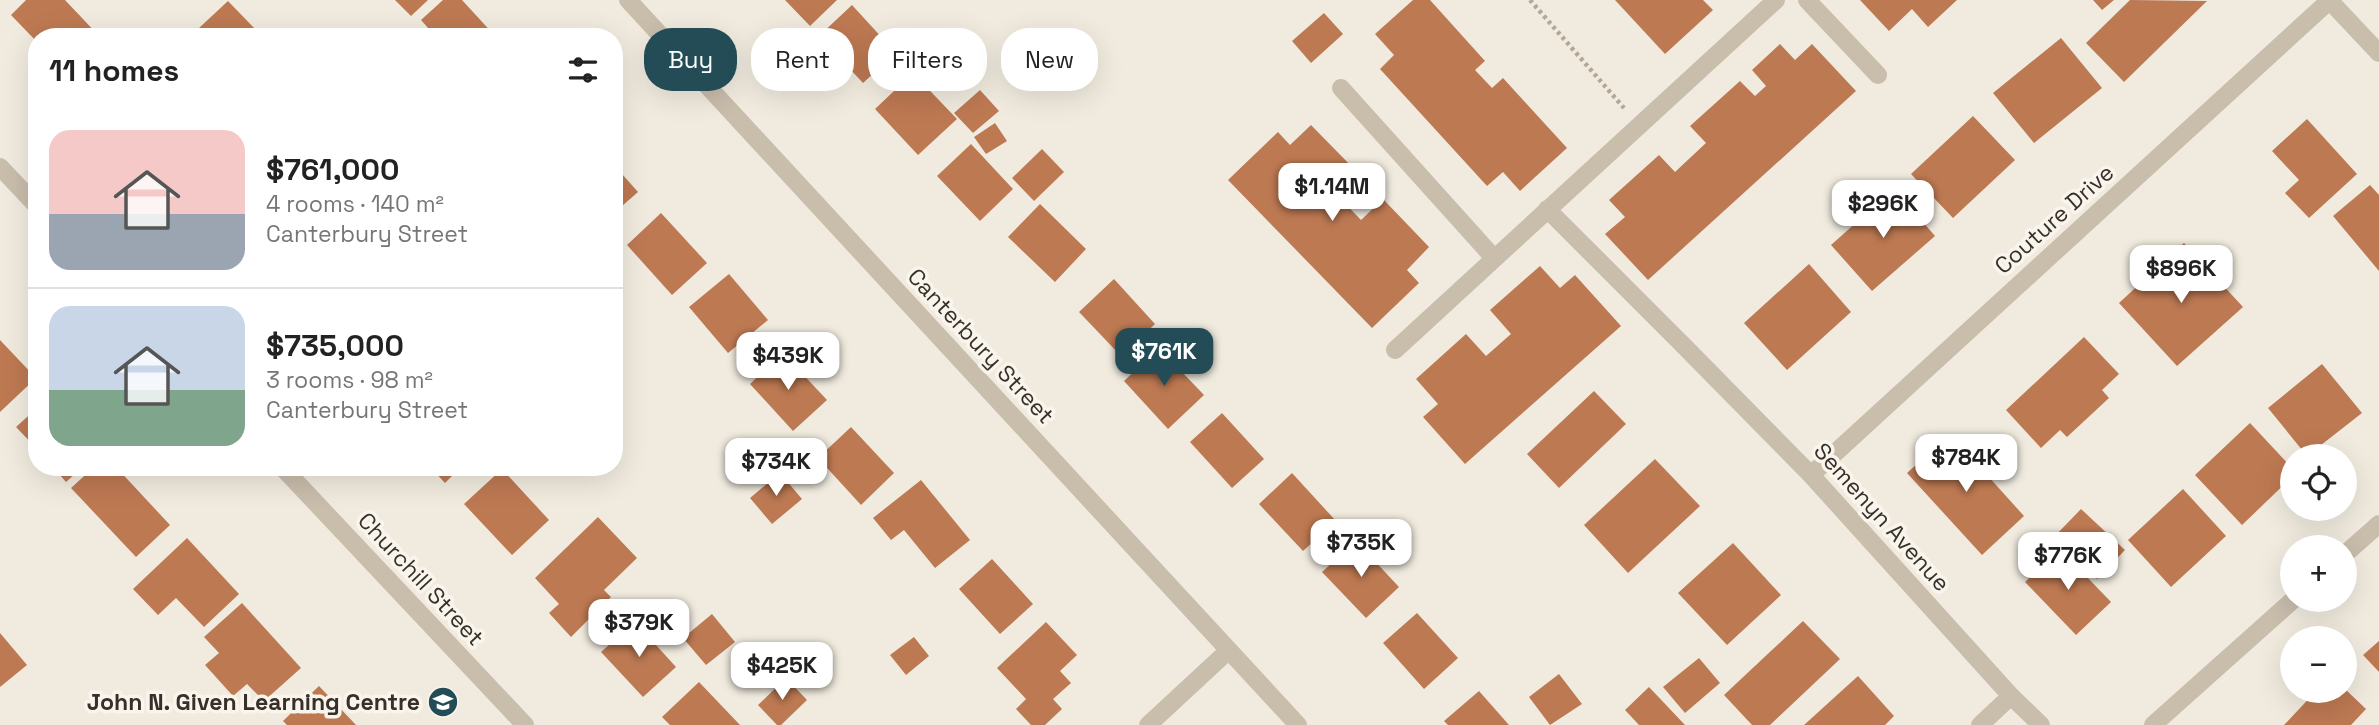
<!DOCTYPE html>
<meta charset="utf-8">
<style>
:root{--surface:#fff;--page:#f6f6f6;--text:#222;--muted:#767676;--line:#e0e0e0;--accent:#234c56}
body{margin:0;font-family:"Space Grotesk",sans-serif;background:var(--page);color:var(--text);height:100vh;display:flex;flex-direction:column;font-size:26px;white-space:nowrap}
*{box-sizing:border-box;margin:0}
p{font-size:23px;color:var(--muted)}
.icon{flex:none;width:38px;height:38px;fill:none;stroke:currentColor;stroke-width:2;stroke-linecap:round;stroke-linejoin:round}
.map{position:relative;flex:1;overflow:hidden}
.details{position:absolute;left:28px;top:28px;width:595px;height:448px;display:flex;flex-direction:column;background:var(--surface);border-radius:28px;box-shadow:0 7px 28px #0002}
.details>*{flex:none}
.banner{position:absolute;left:644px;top:28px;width:665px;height:63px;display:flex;gap:14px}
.buttons{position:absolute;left:2280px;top:444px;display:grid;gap:14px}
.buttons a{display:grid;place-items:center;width:77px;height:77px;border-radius:50%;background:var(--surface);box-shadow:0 7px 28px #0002;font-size:35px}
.price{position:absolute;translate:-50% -60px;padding:0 16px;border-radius:14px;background:#fff;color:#222;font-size:23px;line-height:46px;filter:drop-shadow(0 2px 4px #0008)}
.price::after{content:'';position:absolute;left:50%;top:42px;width:21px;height:16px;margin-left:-10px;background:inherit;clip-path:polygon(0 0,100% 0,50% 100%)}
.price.on{background:var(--accent);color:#fff}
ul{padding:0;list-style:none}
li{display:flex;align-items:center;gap:21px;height:175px;padding:0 21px}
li+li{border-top:2px solid var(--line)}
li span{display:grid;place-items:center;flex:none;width:196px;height:140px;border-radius:21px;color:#555}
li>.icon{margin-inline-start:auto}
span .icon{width:84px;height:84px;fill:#fffc;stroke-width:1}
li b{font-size:30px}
h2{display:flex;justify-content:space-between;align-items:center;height:84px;padding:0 21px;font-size:30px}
.chip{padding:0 24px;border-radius:28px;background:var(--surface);box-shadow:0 7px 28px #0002;font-size:24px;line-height:63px}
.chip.on{background:var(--accent);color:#fff}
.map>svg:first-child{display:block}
.building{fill:#bd7952}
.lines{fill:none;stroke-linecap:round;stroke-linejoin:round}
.path{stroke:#b4a796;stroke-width:4.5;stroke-dasharray:3.5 3.5;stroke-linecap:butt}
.service{stroke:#c9bdac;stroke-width:18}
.minor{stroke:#c9bdac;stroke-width:18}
.labels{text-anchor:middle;stroke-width:7;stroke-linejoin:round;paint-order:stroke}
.street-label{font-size:23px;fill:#37302a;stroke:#f9f4ec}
.poi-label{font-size:23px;font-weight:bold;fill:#37302a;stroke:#f9f4ec;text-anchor:end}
</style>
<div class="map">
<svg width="2379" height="725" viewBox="0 0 2379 725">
<rect width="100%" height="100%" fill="#f1ebdf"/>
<path class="building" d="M26,0H65L100,37H37V42L11,15Z
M395,0H428L411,16Z
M443,0H462L496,37H436L421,20Z
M785,0H837L810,26Z
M1413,0H1430L1485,61L1475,70L1492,88L1503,78L1567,148L1520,191L1503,172L1487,186L1380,69L1394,55L1375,34Z
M1615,0H1703L1713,10L1665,54Z
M1860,0H1957L1928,27L1912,9L1889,31Z
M2093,0H2114L2102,10Z
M2130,0L2207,1L2124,82L2086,43Z
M228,1L259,33L255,37H207L199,28Z
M852,5L896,53L863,83L819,36Z
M1324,13L1343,34L1311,63L1292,41Z
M2061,38L2102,88L2034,143L1993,93Z
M1780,44L1795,60L1812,44L1856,91L1648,280L1605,234L1625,217L1609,200L1659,155L1675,172L1706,143L1690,126L1740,81L1755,96L1766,86L1752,70Z
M913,73L957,119L918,155L875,109Z
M980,90L999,111L973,133L954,113Z
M1973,116L2015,160L1953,218L1911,174Z
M2307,119L2357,174L2309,218L2285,193L2299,180L2272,151Z
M995,123L1007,141L986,154L974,137Z
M1311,125L1357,172L1335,193L1361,220L1383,199L1429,247L1407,270L1419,283L1372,328L1228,180L1278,132L1290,145Z
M971,144L1013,189L980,221L937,176Z
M1042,149L1064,172L1034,201L1012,178Z
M614,165L638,192L614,213Z
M2370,185L2379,195V271L2333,216Z
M1894,189L1935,236L1872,291L1831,245Z
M1040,204L1086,249L1055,282L1008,237Z
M661,213L707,263L672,295L627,245Z
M2184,243L2243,307L2177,366L2119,303Z
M1809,264L1851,312L1787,370L1744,323Z
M1540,266L1560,288L1575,275L1621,326L1465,464L1423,417L1438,404L1416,379L1466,334L1486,356L1511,334L1490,310Z
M729,274L768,320L728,353L689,307Z
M1114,279L1155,324L1121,356L1079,312Z
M2084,337L2119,374L2102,390L2109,398L2067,437L2060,430L2041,448L2006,410Z
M0,340L36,378L0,412Z
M1159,348L1204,395L1168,429L1124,381Z
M783,353L827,400L793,431L750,384Z
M2322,364L2362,413L2307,456L2268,408Z
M1594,391L1626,424L1559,488L1527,454Z
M37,408V449L16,427Z
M1222,413L1264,459L1232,488L1190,442Z
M2250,423L2292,468V477L2242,525L2195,475Z
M851,427L894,473L861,505L818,458Z
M1950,434L2024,516L1982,555L1907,473Z
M1655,459L1700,506L1628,573L1584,525Z
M53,467H83L66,482Z
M94,467H116L170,525L136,557L71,488Z
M430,467H461L445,483Z
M502,469L549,520L512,555L464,504Z
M780,473L802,499L772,524L750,498Z
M1292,473L1336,521L1303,551L1259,504Z
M921,480L970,540L935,568L904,530L891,540L873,518Z
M2183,489L2226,536L2171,587L2128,540Z
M2081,509L2125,550L2097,579L2053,538Z
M598,517L637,558L604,590L611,597L571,637L549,613L559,604L535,578Z
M187,538L239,594L204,627L176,598L158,615L133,589Z
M1356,541L1399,587L1366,618L1322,572Z
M1733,543L1781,595L1727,645L1678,593Z
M2060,549L2111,602L2076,635L2025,582Z
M992,559L1033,604L1000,634L959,589Z
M242,603L301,668L264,701L247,684L233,696L205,665L219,653L204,637Z
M1417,613L1458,658L1424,689L1383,643Z
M712,614L735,642L706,665L683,638Z
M1803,621L1840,659L1770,725H1752L1724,695Z
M635,622L676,667L643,697L601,652Z
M1046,622L1077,655L1060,671L1071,683L1053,699L1062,709L1045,725H1031L1016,709L1026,699L997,668Z
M0,633L27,665L0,687Z
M914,637L929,656L906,675L890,655Z
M2379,641V672L2363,655Z
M1699,658L1720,683L1685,713L1663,687Z
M1559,674L1582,704L1550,725L1529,697Z
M1858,676L1894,716L1885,725H1804Z
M786,678L807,700L781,725H777L758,705Z
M699,682L740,725H670L662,717Z
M319,686L356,725H287L283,721Z
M1649,687L1685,725H1639L1625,710Z
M2345,689L2366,709L2351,725H2284L2316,691H2345Z
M1479,691L1509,725H1448L1444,721Z"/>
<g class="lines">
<path class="path" d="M1530,0L1624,108"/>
<path class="service" d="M1807,0L1878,75
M1341,88L1494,258
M1547,209L1683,345
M1395,350L1776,0"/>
<path class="minor" d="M628,0L1298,725
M2329,0L2379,53
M0,167L37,206
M1683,345L1811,475L2011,696L2041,725
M282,467L525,725
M1811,475L2330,0
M2345,554L2379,524
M1148,725L1229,650
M1980,725L2011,696
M2153,725L2293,600"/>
</g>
<defs>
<g id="school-disc" transform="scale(1.575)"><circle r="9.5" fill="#234c56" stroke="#f9f4ec"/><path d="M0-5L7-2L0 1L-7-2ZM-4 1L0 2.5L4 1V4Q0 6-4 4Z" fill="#fff"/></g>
</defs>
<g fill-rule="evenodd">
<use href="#school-disc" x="443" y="702"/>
</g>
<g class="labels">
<g class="street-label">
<text transform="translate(2054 219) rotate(-42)" y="8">Couture Drive</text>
<text transform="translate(981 346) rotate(47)" y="8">Canterbury Street</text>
<text transform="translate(1882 517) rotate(48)" y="8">Semenyn Avenue</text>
<text transform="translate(421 579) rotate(47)" y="8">Churchill Street</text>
</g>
<g class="poi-label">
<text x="420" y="710">John N. Given Learning Centre</text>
</g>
</g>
</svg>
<div class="buttons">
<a><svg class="icon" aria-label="locate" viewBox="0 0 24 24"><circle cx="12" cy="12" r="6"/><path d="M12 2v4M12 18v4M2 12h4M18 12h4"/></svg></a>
<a>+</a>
<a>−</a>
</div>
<b class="price" style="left:1332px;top:223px">$1.14M</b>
<b class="price" style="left:1883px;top:240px">$296K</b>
<b class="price" style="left:2181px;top:305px">$896K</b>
<b class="price on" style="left:1164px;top:388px">$761K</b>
<b class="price" style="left:788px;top:392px">$439K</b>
<b class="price" style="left:1966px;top:494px">$784K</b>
<b class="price" style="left:776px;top:498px">$734K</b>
<b class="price" style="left:1361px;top:579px">$735K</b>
<b class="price" style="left:2068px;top:592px">$776K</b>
<b class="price" style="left:639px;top:659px">$379K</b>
<b class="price" style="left:782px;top:702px">$425K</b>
<div class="banner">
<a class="chip on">Buy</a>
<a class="chip">Rent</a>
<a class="chip">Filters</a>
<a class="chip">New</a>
</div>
<section class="details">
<h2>11 homes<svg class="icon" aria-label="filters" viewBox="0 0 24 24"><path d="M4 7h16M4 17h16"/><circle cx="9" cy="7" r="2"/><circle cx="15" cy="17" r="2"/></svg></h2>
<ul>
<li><span style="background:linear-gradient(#f6c9c9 60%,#9aa5b1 0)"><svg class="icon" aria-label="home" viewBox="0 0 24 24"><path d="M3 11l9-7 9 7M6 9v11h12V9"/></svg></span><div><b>$761,000</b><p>4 rooms · 140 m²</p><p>Canterbury Street</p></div></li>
<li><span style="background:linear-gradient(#c9d6e8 60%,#7fa58c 0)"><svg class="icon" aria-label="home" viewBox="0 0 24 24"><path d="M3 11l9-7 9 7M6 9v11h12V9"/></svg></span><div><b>$735,000</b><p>3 rooms · 98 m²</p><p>Canterbury Street</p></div></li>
</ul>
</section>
</div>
